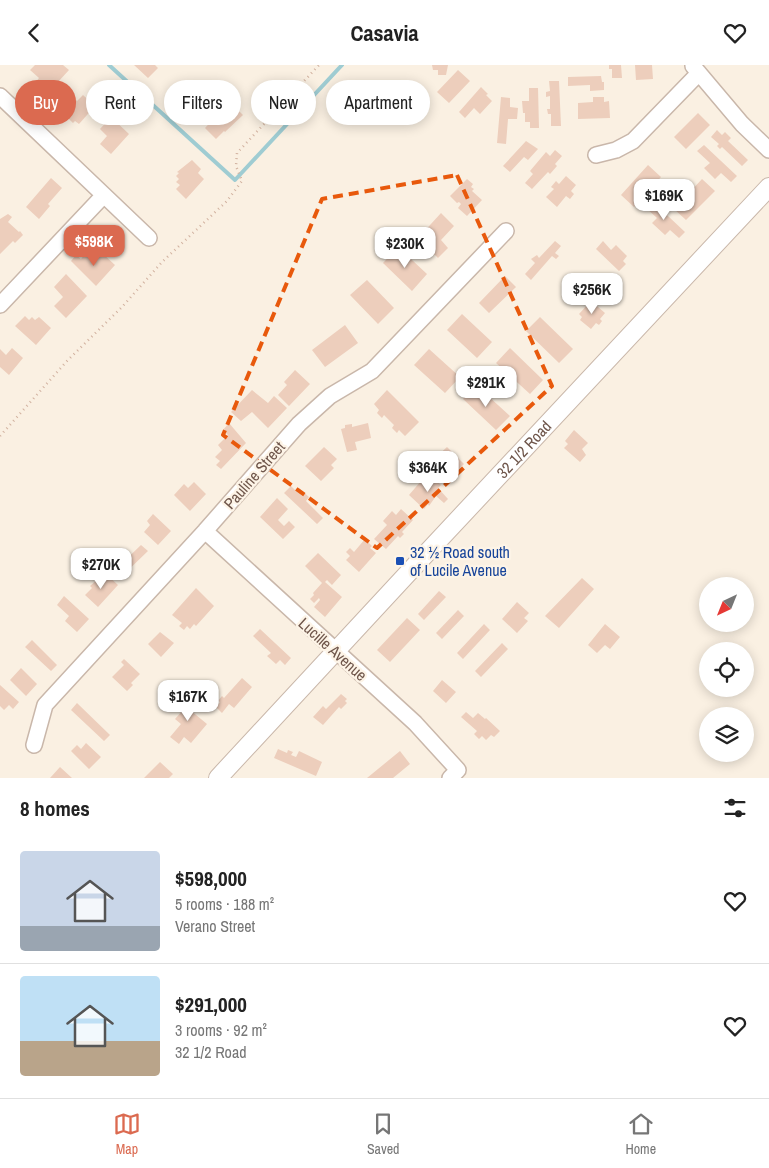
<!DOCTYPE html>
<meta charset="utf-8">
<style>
:root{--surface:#fff;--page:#f2f2f2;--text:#222;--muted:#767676;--line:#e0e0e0;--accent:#db6a50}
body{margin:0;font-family:"Archivo Narrow",sans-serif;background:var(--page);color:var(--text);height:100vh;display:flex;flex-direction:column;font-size:19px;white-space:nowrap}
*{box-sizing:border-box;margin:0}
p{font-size:16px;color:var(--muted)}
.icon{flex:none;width:28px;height:28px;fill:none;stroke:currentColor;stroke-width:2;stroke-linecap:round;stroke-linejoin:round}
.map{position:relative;height:713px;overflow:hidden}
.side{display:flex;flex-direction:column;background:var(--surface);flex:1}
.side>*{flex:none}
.banner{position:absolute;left:15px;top:15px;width:500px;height:45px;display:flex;gap:10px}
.needle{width:32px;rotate:223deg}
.fabs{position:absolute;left:699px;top:512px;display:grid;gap:10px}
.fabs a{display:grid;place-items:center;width:55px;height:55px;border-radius:50%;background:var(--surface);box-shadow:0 2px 12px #0003;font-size:25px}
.price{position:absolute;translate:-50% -42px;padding:0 11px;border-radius:10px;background:#fff;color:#222;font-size:16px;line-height:32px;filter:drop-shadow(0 1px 2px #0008)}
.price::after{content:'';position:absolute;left:50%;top:30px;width:15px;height:11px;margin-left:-8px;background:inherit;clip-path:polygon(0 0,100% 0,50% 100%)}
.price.current{background:var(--accent);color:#fff}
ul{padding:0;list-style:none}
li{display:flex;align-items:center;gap:15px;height:125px;padding:0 20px}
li+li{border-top:1px solid var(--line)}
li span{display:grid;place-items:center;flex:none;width:140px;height:100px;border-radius:5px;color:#555}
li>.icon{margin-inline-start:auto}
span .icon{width:60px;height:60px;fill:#fffc;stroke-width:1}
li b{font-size:21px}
h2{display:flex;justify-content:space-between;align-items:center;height:60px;padding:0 20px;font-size:21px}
.tag{padding:0 18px;border-radius:22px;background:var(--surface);box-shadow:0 2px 12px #0003;font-size:18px;line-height:45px}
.tag.current{background:var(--accent);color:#fff}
header{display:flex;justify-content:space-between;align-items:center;height:65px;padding:0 20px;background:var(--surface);font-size:22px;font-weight:700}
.tab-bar{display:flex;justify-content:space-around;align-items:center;height:70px;border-top:1px solid var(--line);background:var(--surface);font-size:14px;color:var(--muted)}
.tab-bar a{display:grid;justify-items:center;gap:2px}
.tab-bar .current{color:var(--accent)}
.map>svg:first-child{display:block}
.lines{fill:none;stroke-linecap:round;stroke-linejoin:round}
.stream{stroke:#9fccd2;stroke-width:4}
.building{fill:#edcebc}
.minor-casing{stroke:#c9b7aa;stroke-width:18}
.tertiary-casing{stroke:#c9b7aa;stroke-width:20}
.path{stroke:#d1b19f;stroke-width:2.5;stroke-dasharray:1 4;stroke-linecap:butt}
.minor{stroke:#fff;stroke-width:15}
.tertiary{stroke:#fff;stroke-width:18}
.marked{fill:none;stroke:#e8590c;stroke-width:4;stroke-dasharray:10 6;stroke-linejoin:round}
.transit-dot{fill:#1a4fb4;stroke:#fdf4e7;stroke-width:2}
.labels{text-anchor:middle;stroke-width:4.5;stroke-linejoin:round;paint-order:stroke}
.street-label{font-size:16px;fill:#6f564b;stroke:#fdf4e7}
.transit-label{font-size:16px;fill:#164399;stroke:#fdf4e7;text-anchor:start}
</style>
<header><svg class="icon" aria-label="back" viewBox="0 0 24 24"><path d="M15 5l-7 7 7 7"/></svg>Casavia<svg class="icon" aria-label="heart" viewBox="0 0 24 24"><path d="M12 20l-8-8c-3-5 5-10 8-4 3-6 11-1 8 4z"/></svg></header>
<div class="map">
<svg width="769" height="713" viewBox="0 0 769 713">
<rect width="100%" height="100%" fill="#faf0e2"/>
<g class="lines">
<path class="stream" d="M109,0L235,115L342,0"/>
</g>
<path class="building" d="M35,0H63L69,5L47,29L35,18L39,13L30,5Z
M134,0H155L158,3L148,13Z
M432,0H448L446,10H438V5H433Z
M609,0H621L622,13H612V4H609Z
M635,0H652L653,14L636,15Z
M458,5L470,16L449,38L437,27Z
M601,11L602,17H604V25L590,26V20L568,21V12Z
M549,16H559L561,61H551V49H548L547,44H550V31L546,32V27L550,26Z
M481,22L488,29L486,30L492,36L480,49L474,43L465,53L459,47Z
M529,23H538L539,63H530V57H525V48H523L522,36H529Z
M69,28L77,36L83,30L95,41L79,59L75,56L73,58L68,53L70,51L58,40Z
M501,32L510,33V42L518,43L517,54H508L506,79L497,78Z
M593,32H604V37L609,36L610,53L578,54V38L593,37Z
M228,35L243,50L225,67L224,66L216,74L205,63L219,48H221L218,45Z
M698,48L710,60L686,84L674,72Z
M111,52L129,69L111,89L100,79L107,71L100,64Z
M717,65L722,70L725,67L731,73L728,76L748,95L742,101L722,82L720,84L717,81L719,79L711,72Z
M526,76L538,84L528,95L524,92L510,107L503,101Z
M704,80L737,111L731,117L721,108L715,114L704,103L710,98L697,86Z
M555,85L562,91L555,99L557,101L550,109L548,107L532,124L525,118L533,109L530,106L546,87L550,91Z
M192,95L201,104L198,108L204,114L186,134L176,124L180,120L176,117L179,114L176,111L179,108L177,107Z
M648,100L661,112L634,142L621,130Z
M566,111L576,120L571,126L574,129L570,134L566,131L557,142L546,132L554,124L551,122L556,116L559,119Z
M51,113L62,123L48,139L50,141L39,154L26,142Z
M467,114L473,119L471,122L474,124L472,126L482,135L467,151L458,143L461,139L459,137L457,138L450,131Z
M702,114L715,126L686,155L674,144Z
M652,136L685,167L679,173L670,165L665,170L652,158L657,153L645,142Z
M441,148L454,161L441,175L448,183L438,193L427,182L429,179L420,171Z
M8,149L12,152L8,157L19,167L20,166L23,170L15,178L13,176L0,189V154Z
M555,176L561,181L555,188L559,191L556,194L552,191L531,215L525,209L535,198L531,194L537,190L539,193Z
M603,176L611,185L616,180L627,191L623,196L626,199L619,206L596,184Z
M398,182L427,209L412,226L383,198Z
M102,188L115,200L96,221L71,196L76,190L81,194L85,189L94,197Z
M66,209L87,231L66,253L54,241L63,232L54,222Z
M505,211L516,222L489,248L479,238Z
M367,215L394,243L378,259L350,230Z
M591,236L605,248L600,254L602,256L599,260L596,258L591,264L580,255L582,252L579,249Z
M462,249L492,277L477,293L447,265Z
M25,251L29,255L32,252L35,255L39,252L51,263L36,280L15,261Z
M540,252L573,284L559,298L526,266Z
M345,260L358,278L325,302L312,285Z
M12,283L23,293L9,310L0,302V284L6,290Z
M510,283L543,315L530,329L496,298Z
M429,284L460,312L445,328L414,300Z
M295,305L310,319L289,341L278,330L287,320L284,317Z
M476,320L510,351L496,365L463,334Z
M252,325L268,338L274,331L287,343L268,363L252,347L241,356L231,347Z
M387,325L419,357L405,371L399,365L397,368L392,363L394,360L384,350L382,353L377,348L379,345L374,339Z
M229,358L246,378L221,404L216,400L220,396L215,392L222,385L218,380L228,370L223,365Z
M368,358L371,373L355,377L357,385L347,387L341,364L345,363V360L352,359V362Z
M574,365L588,378L582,384L586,390L580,397L564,383L568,379L565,376Z
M324,382L337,394L331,400L334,403L321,416L305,401Z
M447,382L464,399L451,412L433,395Z
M435,414L441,420L438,423L448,434L444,438L436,431L429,441L428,439L424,444L409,430L421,416L423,419L427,415L431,418Z
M194,417L206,429L190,446L174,430L184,419L188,423Z
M291,421L296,426L299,423L309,432L306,436L323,453L317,459L284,428Z
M277,433L288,444L278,455L284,461L289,456L295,462L283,474L260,452Z
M401,444L413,455L402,467L404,469L400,473L398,471L386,484L374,474L387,460L383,456L392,446L396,450Z
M153,449L171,466L158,480L144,467L150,460L147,456Z
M365,474L372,481L370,483L376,488L359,507L346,495L350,491L346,487L350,483L354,487Z
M141,480L148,486L121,512L114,506Z
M318,488L341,510L332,520L327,515L325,517L342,532L325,552L314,542L320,535L319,533L314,538L310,534L314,530L313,528L322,518L305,501Z
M105,508L118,520L98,542L85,530L92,523L90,521Z
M582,513L594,524L559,563L545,551Z
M196,523L214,541L196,561L194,559L190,564L187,561L184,565L179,561L182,558L172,550Z
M439,526L446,532L424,555L418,549Z
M64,531L89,554L77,567L65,556L69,551L57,540Z
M517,537L529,548L524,553L528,556L517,568L502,554Z
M458,545L464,551L442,574L436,568Z
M407,553L420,565L390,597L377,585Z
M484,559L490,565L463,594L457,588Z
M605,559L620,572L610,584L605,580L597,588L588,580Z
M260,564L291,593L285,600L280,595L276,599L267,591L271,588L253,571Z
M160,567L174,578L161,592L148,579Z
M32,575L57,600L51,606L25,582Z
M502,578L508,584L481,612L475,606Z
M124,594L140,609L131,618L133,620L127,626L112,612L124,600L121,597Z
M21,603L37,619L26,631L10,615Z
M242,613L252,622L234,643L229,639L222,648L216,642L220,637L218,636L222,631L224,633Z
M442,615L456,627L446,638L433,626Z
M0,620L19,637L13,644L9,640L4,645L0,641Z
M186,628L196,638L190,645L207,659L191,678L184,672L179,679L170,672L181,659L175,654L184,644L177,638Z
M341,629L347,634L345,636L347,638L341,644L339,642L323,660L313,652L323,641L326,644Z
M77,638L110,670L104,676L71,645Z
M466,647L473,653L478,648L485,654L486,653L500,666L494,672L491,670L486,675L482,671L479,674L474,669L477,666L461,652Z
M86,678L101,692L89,704L71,686L77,680L81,684Z
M278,684L287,688L288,685L293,687L291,690L296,692L299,686L322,697L316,711L274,693Z
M400,686L410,699L393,713H367Z
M160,697L173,709L169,713H144Z
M60,702L72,713H50Z"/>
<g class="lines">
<g class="minor-casing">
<path id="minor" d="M693,1L742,59L769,85
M0,31L149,173
M596,90L616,85L633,76L699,8
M0,240L104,130
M205,466L415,658L458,705L450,713
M34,680L45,640L205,466L299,359L330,331L372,306L506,166"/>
</g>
<g class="tertiary-casing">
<g id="tertiary">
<path id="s1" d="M218,713L422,493L769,122"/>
</g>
</g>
<path class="path" d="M0,371L67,296L122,242L162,197L227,136L242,116L236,101L237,88L319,0"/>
<use href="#minor" class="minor"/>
<use href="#tertiary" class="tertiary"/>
</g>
<path class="marked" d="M457,110L552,321L377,483L223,370L322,134Z"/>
<rect class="transit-dot" x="395" y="491" width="10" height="10" rx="2.5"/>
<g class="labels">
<g class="street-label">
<text dy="6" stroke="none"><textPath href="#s1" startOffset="449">32 1/2 Road</textPath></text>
<text transform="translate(254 410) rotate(-49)" y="6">Pauline Street</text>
<text transform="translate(333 584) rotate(42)" y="6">Lucille Avenue</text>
</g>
<g class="transit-label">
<text x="410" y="493">32 ½ Road south<tspan x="410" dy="18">of Lucile Avenue</tspan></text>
</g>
</g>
</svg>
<div class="fabs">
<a><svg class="needle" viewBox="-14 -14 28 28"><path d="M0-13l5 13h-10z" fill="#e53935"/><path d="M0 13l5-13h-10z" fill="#767676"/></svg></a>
<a><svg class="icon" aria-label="locate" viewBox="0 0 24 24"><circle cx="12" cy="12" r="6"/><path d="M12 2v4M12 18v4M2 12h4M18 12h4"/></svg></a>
<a><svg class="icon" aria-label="layers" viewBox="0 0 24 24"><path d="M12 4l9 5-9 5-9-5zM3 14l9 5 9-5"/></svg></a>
</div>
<b class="price" style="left:664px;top:156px">$169K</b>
<b class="price current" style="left:94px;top:202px">$598K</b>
<b class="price" style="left:405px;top:204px">$230K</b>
<b class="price" style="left:592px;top:250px">$256K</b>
<b class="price" style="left:486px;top:343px">$291K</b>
<b class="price" style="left:428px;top:428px">$364K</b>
<b class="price" style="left:101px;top:525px">$270K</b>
<b class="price" style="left:188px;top:657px">$167K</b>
<div class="banner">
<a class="tag current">Buy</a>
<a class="tag">Rent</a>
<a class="tag">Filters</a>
<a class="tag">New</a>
<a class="tag">Apartment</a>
</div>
</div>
<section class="side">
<h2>8 homes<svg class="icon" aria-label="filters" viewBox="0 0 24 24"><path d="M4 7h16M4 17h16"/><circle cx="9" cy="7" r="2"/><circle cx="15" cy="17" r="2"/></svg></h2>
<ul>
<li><span style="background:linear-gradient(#c9d6e8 75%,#9aa5b1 0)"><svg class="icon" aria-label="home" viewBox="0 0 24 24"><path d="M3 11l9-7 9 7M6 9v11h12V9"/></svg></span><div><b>$598,000</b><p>5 rooms · 188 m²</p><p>Verano Street</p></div><svg class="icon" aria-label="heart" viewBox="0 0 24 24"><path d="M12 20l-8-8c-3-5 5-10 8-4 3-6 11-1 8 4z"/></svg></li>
<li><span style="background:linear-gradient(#bfe0f5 65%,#b9a48a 0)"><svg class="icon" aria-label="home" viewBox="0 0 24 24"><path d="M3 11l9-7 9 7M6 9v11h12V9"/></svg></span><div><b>$291,000</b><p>3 rooms · 92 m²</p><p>32 1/2 Road</p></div><svg class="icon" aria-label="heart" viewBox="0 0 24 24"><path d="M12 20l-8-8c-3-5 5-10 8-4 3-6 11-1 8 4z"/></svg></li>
</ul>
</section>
<nav class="tab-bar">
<a class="current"><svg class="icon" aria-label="map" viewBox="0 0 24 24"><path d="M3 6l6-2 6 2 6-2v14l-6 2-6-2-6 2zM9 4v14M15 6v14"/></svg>Map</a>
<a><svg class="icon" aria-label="saved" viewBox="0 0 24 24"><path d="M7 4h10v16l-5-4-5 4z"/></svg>Saved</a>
<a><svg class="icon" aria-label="home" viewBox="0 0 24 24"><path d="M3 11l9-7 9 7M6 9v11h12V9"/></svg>Home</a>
</nav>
